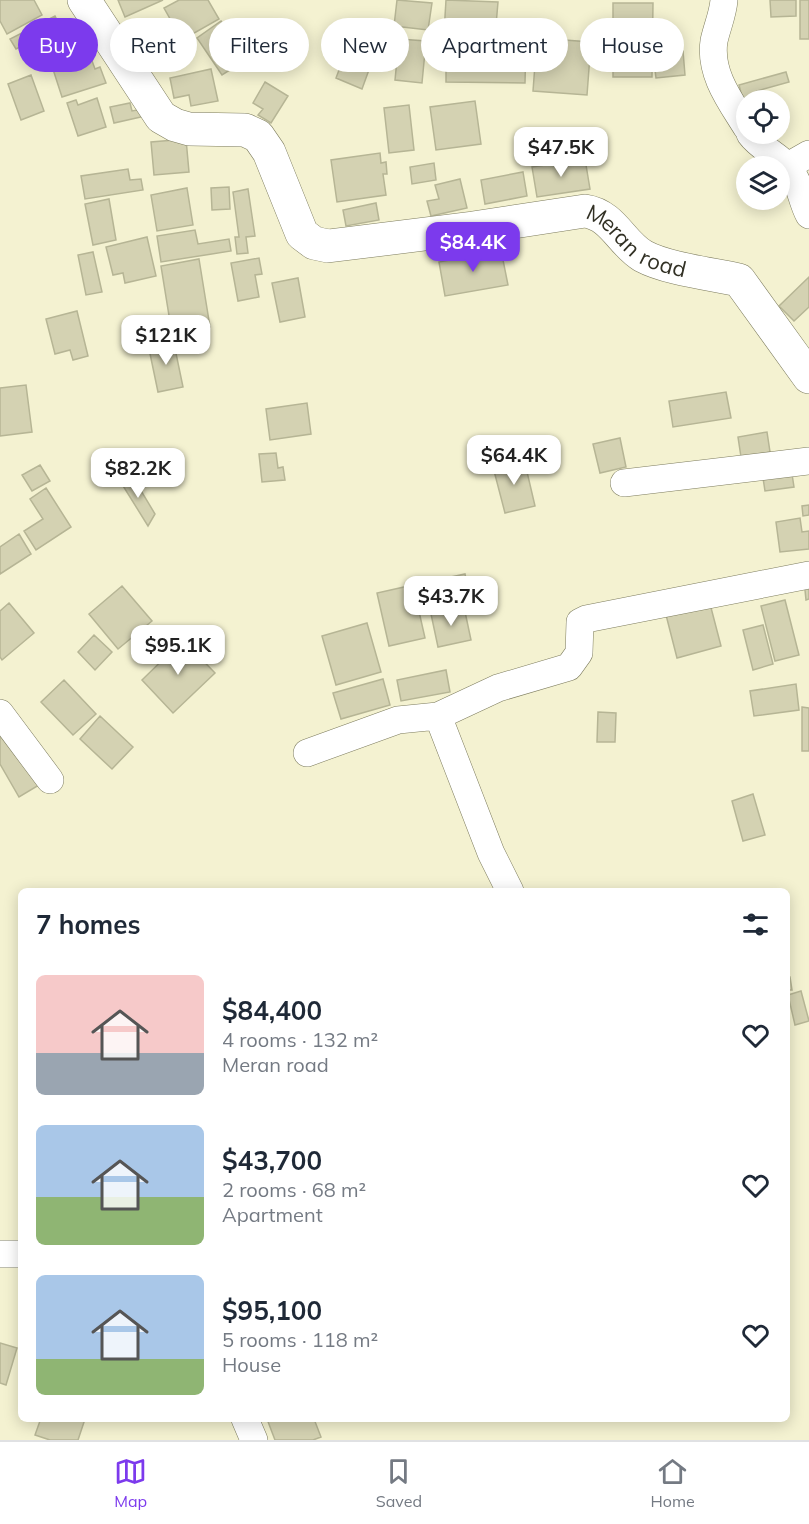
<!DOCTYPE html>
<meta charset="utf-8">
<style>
:root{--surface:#fff;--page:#f2f2f3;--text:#1f2937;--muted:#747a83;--line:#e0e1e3;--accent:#7c3aed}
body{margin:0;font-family:Mulish,sans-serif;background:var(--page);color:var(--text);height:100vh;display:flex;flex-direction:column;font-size:22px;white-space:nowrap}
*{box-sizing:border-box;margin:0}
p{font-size:20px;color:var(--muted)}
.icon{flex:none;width:33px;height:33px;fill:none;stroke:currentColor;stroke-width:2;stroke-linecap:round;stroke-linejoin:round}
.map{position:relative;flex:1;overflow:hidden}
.details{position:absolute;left:18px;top:888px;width:772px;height:534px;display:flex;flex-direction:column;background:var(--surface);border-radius:9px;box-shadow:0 3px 15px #0003}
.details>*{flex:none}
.banner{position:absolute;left:18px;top:18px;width:774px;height:54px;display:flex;gap:12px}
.fabs{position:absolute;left:736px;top:90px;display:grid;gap:12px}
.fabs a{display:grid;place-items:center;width:54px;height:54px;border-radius:50%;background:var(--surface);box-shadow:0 3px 15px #0003;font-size:30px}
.price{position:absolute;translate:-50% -51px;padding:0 14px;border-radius:12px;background:#fff;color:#222;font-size:20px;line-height:39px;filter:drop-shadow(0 2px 3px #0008)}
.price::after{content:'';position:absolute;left:50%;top:36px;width:18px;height:14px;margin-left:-9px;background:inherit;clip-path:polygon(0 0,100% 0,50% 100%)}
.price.on{background:var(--accent);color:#fff}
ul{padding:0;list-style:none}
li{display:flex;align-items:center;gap:18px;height:150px;padding:0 18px}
li span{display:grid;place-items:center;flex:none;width:168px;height:120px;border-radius:9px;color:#555}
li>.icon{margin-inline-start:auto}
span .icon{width:72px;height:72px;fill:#fffc;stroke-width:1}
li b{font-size:26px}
h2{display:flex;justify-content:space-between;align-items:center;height:72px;padding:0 18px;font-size:26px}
.chip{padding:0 21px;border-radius:27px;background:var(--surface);box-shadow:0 3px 15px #0003;font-size:21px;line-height:54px}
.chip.on{background:var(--accent);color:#fff}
.tabs{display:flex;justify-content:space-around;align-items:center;height:84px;border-top:2px solid var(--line);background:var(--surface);font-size:16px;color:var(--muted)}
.tabs a{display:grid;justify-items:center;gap:3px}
.tabs .on{color:var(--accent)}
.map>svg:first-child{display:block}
.building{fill:#d4d2b2;stroke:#b6b595;stroke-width:1.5}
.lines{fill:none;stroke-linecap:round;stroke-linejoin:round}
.street-casing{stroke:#7d7c5e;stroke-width:28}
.secondary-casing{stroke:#7d7c5e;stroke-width:34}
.street{stroke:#fff;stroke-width:27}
.secondary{stroke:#fff;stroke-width:33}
.labels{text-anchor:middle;stroke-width:6;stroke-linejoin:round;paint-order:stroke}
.street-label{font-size:22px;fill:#323125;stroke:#fffef1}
</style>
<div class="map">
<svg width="809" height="1440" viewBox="0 0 809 1440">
<rect width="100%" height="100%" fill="#f4f2d1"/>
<path class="building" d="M0,0H34L42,15L7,34L0,21Z
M118,0H163L125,17Z
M179,0H208L219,19L182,40L164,8Z
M397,0L432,3L428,30L394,26Z
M446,0L498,2L495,37L444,33Z
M770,0H796V16L771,17Z
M800,0H809V39H800Z
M613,3H653L652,77H613Z
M55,16L60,26L16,49L10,39Z
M221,21L247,59L222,75L197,38Z
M351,38L366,44L358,63L370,67L362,89L336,78Z
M537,38L591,42L587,95L533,91Z
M399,39L426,41L422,83L395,80Z
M446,40L526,42L525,83L446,82Z
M87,47L95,69L100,67L106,83L62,97L50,60Z
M683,51L685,75L656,78L653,54Z
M211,69L218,101L191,106L189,95L174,98L170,78Z
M786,72L789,82L757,91L759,100H747L746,111L739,85Z
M31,75L44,111L21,120L8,84Z
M265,82L288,96L271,123L258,115L263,109L253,103Z
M97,98L106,127L78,136L67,103L76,100L78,105Z
M475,101L481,144L436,150L430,107Z
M130,103L132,111L149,108L150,115L114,123L110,107Z
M409,105L414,150L389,153L384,108Z
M186,139L189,172L154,175L151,142Z
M380,153L381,163L386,162L387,174H383L386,195L337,202L331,160Z
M585,159L590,189L537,197L532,167Z
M434,163L436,180L412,184L410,167Z
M128,169L130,180L141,179L143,190L85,199L81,176Z
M523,172L527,196L485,204L481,180Z
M460,179L467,208L431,216L427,201L439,199L435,185Z
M229,187L230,209L212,210L211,188Z
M187,188L193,225L157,231L151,195Z
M248,189L255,236L246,237L248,253L237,254L235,237H239L233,192Z
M109,199L116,240L93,245L85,204Z
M376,203L379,220L346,226L343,210Z
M195,230L198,244L229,239L231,251L161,262L157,236Z
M147,237L156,276L125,283L123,273L113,275L106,247Z
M501,250L508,285L445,296L439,262Z
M93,252L102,292L86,295L78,255Z
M259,258L262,274L255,275L259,297L238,301L231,263Z
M199,259L210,327L172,334L161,266Z
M809,277V307L794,321L779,306Z
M298,278L305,317L280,322L272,283Z
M77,311L88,356L73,360L70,350L55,354L46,319Z
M173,339L183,387L158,392L148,344Z
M26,385L32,432L0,436V388Z
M726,392L731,418L673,427L669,401Z
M307,403L311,434L270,440L266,409Z
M767,432L770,452L741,457L738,437Z
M620,438L626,467L600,473L593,444Z
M276,453L278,468L283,467L285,480L262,482L259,454Z
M524,459L535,506L505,513L493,467Z
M40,465L50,481L32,491L22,475Z
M131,474L155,514L148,526L120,481Z
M792,474L794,487L765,491L763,478Z
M46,488L71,527L36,550L24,531L43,519L30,499Z
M809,505V515L803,516L802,506Z
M800,518L802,532L809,531V549L780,552L776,522Z
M19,534L31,554L0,574V547Z
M465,574L471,602L429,611L423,583Z
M804,580H809V599L806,600Z
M413,585L425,638L389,646L377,593Z
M122,586L152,621L118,649L89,614Z
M709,600L721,646L677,658L665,611Z
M785,600L799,655L775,661L761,606Z
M9,603L34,633L2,660L0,657V611Z
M464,607L471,640L438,647L431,614Z
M367,623L381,672L336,685L322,636Z
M763,625L773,664L753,670L743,630Z
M94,635L112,652L95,670L78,652Z
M183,640L215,673L173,713L142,680Z
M446,670L450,692L401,701L397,680Z
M383,679L390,705L341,719L333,693Z
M64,680L96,714L73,735L41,702Z
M796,684L799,710L754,716L750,691Z
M802,707L809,708V751H802Z
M598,712L616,713L615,742H597Z
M100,716L133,747L112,769L80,739Z
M0,728L39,785L19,797L0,764Z
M753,794L765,835L743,841L732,801Z
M788,977H790L792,990H788Z
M801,991L809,1021L795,1025L788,995Z
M0,1343L17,1348L6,1385L0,1383Z
M85,1419L78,1440H50L35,1435L40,1421L35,1419Z
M267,1419H314L321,1437L313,1440H275Z"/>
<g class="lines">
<g class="street-casing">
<path id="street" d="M724,0C723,14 717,27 714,41C709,74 731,102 747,128
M750,134C760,148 778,155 789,168C800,182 801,200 809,215
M788,166L809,154
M624,483L809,461
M0,713L50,780
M438,716L491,853L510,891
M307,753L398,720L438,716L498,688L569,667L579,653L580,622L586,619L809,575
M0,1254H21
M245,1419L254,1440"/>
</g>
<g class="secondary-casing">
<g id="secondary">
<path id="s1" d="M84,0L161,117L175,125L189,129L245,130L258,136L269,152L302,234L314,243L328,246L473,228L585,211C613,215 621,243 643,256C667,269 712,274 739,280L809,377"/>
</g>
</g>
<use href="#street" class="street"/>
<use href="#secondary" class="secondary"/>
</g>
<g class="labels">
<g class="street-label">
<text dy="8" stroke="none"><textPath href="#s1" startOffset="699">Meran road</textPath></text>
</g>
</g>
</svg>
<div class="fabs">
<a><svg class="icon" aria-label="locate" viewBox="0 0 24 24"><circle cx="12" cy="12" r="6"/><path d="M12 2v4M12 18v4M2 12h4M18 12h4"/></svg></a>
<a><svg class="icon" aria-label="layers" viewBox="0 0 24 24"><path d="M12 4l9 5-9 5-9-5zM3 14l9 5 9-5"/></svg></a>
</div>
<b class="price" style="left:561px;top:178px">$47.5K</b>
<b class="price on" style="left:473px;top:273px">$84.4K</b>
<b class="price" style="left:166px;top:366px">$121K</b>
<b class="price" style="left:514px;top:486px">$64.4K</b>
<b class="price" style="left:138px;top:499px">$82.2K</b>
<b class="price" style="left:451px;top:627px">$43.7K</b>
<b class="price" style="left:178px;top:676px">$95.1K</b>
<div class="banner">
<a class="chip on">Buy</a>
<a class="chip">Rent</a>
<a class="chip">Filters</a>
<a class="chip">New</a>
<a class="chip">Apartment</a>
<a class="chip">House</a>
</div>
<section class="details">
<h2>7 homes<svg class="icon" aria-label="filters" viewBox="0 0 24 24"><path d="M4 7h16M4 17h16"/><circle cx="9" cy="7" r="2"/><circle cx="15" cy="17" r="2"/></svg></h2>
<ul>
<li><span style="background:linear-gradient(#f6c9c9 65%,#9aa5b1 0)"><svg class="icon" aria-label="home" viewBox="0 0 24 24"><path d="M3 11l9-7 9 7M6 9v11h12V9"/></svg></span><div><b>$84,400</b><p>4 rooms · 132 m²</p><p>Meran road</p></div><svg class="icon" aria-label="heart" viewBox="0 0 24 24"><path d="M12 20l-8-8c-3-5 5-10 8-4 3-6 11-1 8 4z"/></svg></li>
<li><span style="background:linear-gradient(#a9c7e8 60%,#8fb573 0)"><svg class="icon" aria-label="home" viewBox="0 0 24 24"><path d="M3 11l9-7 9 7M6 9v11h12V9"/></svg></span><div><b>$43,700</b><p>2 rooms · 68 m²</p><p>Apartment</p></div><svg class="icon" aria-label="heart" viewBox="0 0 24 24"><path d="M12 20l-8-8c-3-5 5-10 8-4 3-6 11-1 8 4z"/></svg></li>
<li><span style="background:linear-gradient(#a9c7e8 70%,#8fb573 0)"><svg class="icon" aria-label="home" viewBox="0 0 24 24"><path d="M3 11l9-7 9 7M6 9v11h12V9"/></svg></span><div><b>$95,100</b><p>5 rooms · 118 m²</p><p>House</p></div><svg class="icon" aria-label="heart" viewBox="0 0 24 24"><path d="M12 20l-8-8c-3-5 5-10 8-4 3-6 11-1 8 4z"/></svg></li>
</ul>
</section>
</div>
<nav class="tabs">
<a class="on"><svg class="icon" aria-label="map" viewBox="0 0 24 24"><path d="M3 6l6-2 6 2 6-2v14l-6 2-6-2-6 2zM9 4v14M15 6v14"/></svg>Map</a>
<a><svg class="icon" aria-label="saved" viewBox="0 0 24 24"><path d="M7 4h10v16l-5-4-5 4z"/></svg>Saved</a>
<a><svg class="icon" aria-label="home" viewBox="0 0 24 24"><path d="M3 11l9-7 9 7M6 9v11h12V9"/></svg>Home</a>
</nav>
